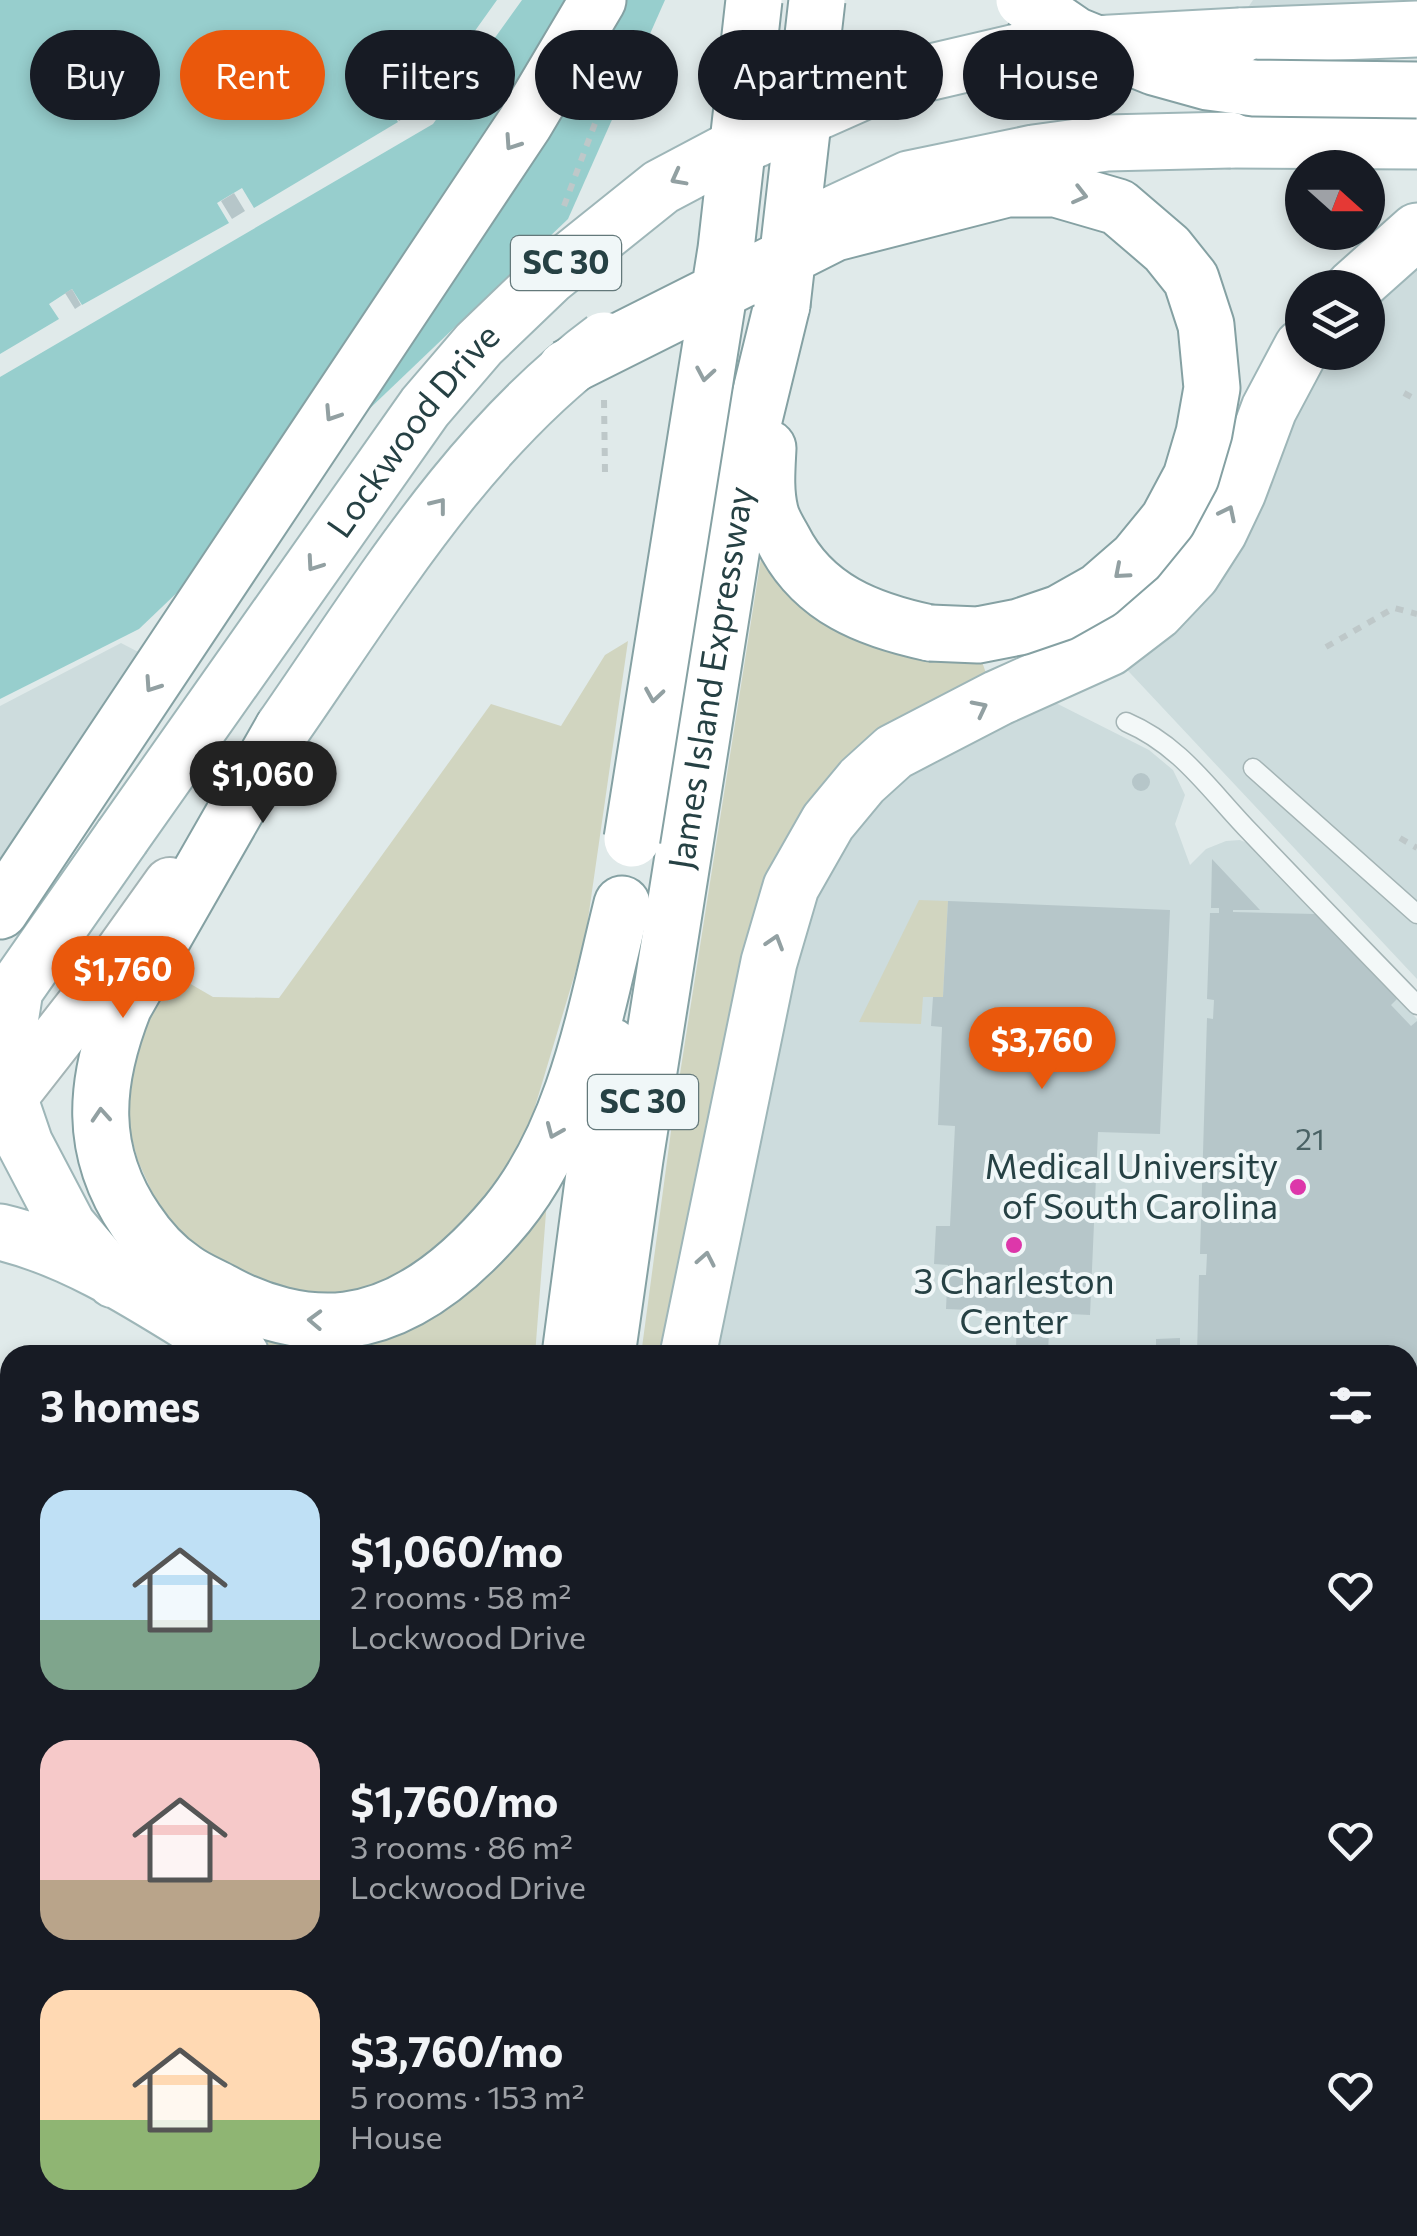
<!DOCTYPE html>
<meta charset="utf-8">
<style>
:root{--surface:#171b24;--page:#20242c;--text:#f1f3f6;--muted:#9ea1a6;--accent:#ea580c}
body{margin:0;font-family:Commissioner,sans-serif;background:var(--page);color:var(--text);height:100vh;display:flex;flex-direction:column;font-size:38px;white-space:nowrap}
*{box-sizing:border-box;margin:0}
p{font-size:32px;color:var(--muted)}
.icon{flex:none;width:55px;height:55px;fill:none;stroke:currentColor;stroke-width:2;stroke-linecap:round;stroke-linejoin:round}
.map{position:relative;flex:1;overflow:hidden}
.drawer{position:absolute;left:0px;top:1345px;width:1418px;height:892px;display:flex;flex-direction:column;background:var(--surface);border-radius:30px 30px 0 0;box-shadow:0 5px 15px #0003}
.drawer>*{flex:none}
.guide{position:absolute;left:30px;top:30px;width:1358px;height:90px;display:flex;gap:20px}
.needle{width:65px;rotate:111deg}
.tools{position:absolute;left:1285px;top:150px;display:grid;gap:20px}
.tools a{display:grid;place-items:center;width:100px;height:100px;border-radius:50%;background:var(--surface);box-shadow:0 5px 15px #0003;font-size:50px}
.price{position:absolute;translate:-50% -85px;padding:0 22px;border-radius:35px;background:var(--accent);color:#fff;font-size:32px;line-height:65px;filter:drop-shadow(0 2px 5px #0008)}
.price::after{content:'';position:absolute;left:50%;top:60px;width:30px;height:22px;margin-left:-15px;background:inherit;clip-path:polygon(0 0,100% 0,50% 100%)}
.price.current{background:#222;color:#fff}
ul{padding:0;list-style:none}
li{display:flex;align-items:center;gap:30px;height:250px;padding:0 40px}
li span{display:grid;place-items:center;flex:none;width:280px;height:200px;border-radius:30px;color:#555}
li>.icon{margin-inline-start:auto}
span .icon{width:120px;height:120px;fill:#fffc;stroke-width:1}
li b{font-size:42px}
h2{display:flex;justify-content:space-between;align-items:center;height:120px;padding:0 40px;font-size:42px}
.chip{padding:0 35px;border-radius:45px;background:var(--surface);box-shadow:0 5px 15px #0003;font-size:35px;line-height:90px}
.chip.current{background:var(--accent);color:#fff}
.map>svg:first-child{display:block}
.built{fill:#cddcdd}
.green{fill:#d1d5c0}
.water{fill:#97cecd}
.pier{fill:#e0eaea}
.building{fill:#b6c6c9}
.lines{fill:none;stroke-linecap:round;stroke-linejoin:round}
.lane-casing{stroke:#a4b4b5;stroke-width:21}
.street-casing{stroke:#a4b4b5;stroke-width:39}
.secondary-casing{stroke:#a4b4b5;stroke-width:56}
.primary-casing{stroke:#9eb6b8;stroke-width:59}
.highway-casing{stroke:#85a1a3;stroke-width:59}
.path{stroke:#bec8c9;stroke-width:6;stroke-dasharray:8 8;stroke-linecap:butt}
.lane{stroke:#f3f8f8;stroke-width:18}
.street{stroke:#f3f8f8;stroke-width:35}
.secondary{stroke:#fff;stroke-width:52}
.primary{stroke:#fff;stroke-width:55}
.highway{stroke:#fff;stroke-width:55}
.primary-bridge-casing{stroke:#9eb6b8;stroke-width:59;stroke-linecap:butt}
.highway-bridge-casing{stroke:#85a1a3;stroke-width:59;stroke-linecap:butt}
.primary-bridge{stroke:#fff;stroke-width:55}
.highway-bridge{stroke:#fff;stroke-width:55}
.oneway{stroke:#92a0a2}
.poi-dot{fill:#dd37aa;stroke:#f0f7f8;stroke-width:4}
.labels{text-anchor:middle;stroke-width:8;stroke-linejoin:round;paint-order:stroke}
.number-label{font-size:30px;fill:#4a6265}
.shield{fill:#f0f7f8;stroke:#63787a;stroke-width:2.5}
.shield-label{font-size:32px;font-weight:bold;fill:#264144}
.street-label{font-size:35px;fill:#264144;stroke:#f0f7f8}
.poi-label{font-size:35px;fill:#264144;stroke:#f0f7f8;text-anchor:end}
</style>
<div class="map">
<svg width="1417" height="2236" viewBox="0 0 1417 2236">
<rect width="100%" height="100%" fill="#e0eaea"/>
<path class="built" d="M1253,0H1417V4L1247,9Z
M1417,249V979L1116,658L1315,353L1368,352V289Z
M121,643L146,656L0,879V706Z
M1042,696L1149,750L1173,770L1185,795L1175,824L1190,865L1206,849L1226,841L1240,840L1257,847L1417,1019V1470H1408V1355H709L793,927L868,798Z
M7,1743H10V2228H487V2236H0V1894Z
M1417,1863V2096L1408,2085V2004Z
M1408,2165H1417V2236H569L570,2228H1408Z"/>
<path class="green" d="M768,553C801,585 835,632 879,648C911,659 947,656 980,656L987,676L825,791L666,1355H641L671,1131L761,558Z
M628,641L585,940L528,1130L501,1186L470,1226L392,1282L347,1293L302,1294L265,1285L193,1247L158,1205L138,1161L120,1094L130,1047L170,972L213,997L279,998L491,704L561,726L605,655Z
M919,900L948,901L943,997H923L921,1024L859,1022Z
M547,1200L535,1355H282L240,1329L280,1335Z
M0,1743H7L0,1894Z"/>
<path class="water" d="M0,0H665L568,219L139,629L0,699Z"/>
<path class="pier" d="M497,0H522L433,124L0,377V354L59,319L49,304L72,289L82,305L229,223L217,203L242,188L254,208L398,122L387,103L411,89L422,105Z"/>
<path class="building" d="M411,89L422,106L412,111L402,94Z
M396,98L407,116L399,121L388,103Z
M234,193L245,211L232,219L221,201Z
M72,289L81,305L75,309L65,293Z
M1132 782a9 9 0 1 1 18 0a9 9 0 1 1-18 0Z
M1212,859L1260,910H1233V912L1316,914L1397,999L1391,1005L1411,1026L1417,1021V1445H1408V1355H1197L1199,1275H1206L1207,1254H1200L1207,1018L1213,1019L1214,1000L1207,999L1210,913H1219V908H1211Z
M948,901L1170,910L1160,1134L1098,1132L1090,1315L1050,1313L1048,1352L1016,1350L1017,1312L946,1309L948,1265L934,1264L936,1226H950L955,1126L938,1125L942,1027L931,1026L933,997H943Z
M1180,1338V1355H1156V1339Z
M1408,1689H1417V1709H1408Z
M1408,1748L1417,1749V1790H1408Z
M893,2228H1003V2236H893Z"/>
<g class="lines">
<g class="lane-casing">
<path id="lane" d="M1126,722C1182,746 1210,791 1251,833C1306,891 1362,948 1417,1005
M1253,768L1417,914
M1408,1487H1417
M1386,2236L1387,2228"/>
</g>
<g class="street-casing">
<path id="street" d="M0,1729H10"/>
</g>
<g class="secondary-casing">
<path id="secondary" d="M0,1111L90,996L170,884
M1408,2128H1417"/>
</g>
<g class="primary-casing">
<path id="primary" d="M1240,36L1417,29
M1230,140L1417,141
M1353,288L1417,231
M0,1232C86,1252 165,1310 241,1355
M114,1280L68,1226L25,1144L10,1100L6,1047L15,990L122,837
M688,1355L769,962L791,887L828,822L862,781L894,752L998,698L1109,648L1156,612L1192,574L1219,532L1238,492L1269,409L1302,347
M526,2236V2228"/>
</g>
<g class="highway-casing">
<g id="highway">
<path d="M768,448C767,469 765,490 770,511C772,521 778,530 783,539C813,599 869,620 930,633"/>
<path d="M283,728L124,1006C94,1082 88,1151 136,1221C148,1239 165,1258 183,1270C195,1279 210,1285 223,1292C259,1312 304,1325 346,1320C411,1312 467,1262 507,1214C577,1128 596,1008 622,904"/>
<path d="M0,911L525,123L598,0"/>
<path d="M570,1355L611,1046"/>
<path id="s1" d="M607,1355L635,1159L749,440L782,305"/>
</g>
</g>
<path class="path" d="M564,206L621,54
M1404,393L1417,400
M604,400L605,473
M1326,647L1394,608L1417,614
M1400,838L1417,848
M684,2228L725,2236
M575,2233L594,2231
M655,2236L660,2228"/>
<use href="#lane" class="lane"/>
<use href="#street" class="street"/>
<use href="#secondary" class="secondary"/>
<use href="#primary" class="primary"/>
<use href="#highway" class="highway"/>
<g class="primary-bridge-casing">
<g id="primary-bridge">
<path d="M810,225L909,179L1034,153L1107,143L1230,140"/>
<path d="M283,728C379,590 467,441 604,340"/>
<path id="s2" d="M122,837L425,407L479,344L550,276L661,187L729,151L880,84L1038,47L1240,36"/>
</g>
</g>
<g class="highway-bridge-casing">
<path id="highway-bridge" d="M1024,0L1075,35L1154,67L1208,82L1254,88L1417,90
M782,305L817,0
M566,368L835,233L1007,189H1056L1118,207L1167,249L1191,279L1206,325L1212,388L1204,433L1191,477L1168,520L1137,558L1099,591L1060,613L1019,627L978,635L930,633
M632,839L726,249L754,0"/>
</g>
<use href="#primary-bridge" class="primary-bridge"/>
<use href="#highway-bridge" class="highway-bridge"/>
</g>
<defs><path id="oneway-chevron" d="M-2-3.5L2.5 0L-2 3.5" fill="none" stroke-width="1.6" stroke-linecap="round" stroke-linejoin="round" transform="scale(2.5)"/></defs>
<g class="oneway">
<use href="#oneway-chevron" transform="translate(512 143) rotate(124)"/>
<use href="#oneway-chevron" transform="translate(678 178) rotate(152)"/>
<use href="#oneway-chevron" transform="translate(1080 195) rotate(14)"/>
<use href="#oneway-chevron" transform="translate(705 374) rotate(100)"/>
<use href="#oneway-chevron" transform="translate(332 414) rotate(123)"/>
<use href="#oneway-chevron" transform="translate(439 505) rotate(-52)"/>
<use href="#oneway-chevron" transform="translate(1228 513) rotate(-64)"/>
<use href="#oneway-chevron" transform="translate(314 564) rotate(125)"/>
<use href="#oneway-chevron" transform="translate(1121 572) rotate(139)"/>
<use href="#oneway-chevron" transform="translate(152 685) rotate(124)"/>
<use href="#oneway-chevron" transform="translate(654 695) rotate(99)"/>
<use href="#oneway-chevron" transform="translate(980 708) rotate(-27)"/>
<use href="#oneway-chevron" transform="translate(775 942) rotate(-73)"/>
<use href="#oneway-chevron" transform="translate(101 1115) rotate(-94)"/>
<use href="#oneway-chevron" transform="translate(554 1131) rotate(113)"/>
<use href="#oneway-chevron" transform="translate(706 1259) rotate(-79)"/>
<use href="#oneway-chevron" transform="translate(315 1320) rotate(-178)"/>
</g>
<g class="poi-dot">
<circle cx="1298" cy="1187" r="10"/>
<circle cx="1014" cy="1245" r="10"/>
</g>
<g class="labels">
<g class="number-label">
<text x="1310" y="1150">21</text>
</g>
<g class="shield">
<rect x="511" y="236" width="110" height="54" rx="8"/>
<rect x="588" y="1075" width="110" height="54" rx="8"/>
</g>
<g class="shield-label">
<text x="566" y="274">SC 30</text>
<text x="643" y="1113">SC 30</text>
</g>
<g class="street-label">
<text dy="12" stroke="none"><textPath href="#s2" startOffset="500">Lockwood Drive</textPath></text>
<text dy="12" stroke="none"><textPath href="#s1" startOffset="685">James Island Expressway</textPath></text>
</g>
<g class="poi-label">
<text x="1278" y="1179">Medical University<tspan x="1278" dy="40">of South Carolina</tspan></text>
<text x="1014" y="1294" text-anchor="middle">3 Charleston<tspan x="1014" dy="40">Center</tspan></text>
</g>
</g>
</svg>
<div class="tools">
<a><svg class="needle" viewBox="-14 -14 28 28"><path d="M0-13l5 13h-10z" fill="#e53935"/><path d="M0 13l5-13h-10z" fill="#9ea1a6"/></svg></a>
<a><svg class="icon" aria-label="layers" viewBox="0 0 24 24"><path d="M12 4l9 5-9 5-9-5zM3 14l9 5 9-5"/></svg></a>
</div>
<b class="price current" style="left:263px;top:826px">$1,060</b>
<b class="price" style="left:123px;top:1021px">$1,760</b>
<b class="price" style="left:1042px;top:1092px">$3,760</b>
<div class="guide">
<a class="chip">Buy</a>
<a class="chip current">Rent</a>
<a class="chip">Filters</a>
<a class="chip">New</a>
<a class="chip">Apartment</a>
<a class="chip">House</a>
</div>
<section class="drawer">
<h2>3 homes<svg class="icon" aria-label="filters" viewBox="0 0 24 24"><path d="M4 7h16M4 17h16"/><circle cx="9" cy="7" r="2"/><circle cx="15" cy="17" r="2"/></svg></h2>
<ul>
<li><span style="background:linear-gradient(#bfe0f5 65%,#7fa58c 0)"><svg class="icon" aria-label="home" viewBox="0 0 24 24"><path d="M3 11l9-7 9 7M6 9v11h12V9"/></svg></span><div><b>$1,060/mo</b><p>2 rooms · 58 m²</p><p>Lockwood Drive</p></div><svg class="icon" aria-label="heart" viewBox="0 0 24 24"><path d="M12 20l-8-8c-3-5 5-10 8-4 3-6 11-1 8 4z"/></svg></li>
<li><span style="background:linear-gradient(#f6c9c9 70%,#b9a48a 0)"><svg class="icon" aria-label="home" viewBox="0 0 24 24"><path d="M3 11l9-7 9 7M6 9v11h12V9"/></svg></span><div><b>$1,760/mo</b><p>3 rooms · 86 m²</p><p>Lockwood Drive</p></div><svg class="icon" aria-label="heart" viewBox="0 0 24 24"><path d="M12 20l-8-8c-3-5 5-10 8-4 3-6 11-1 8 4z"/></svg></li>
<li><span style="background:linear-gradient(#ffd9b3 65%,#8fb573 0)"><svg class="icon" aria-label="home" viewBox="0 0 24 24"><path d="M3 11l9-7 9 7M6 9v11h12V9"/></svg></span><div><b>$3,760/mo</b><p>5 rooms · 153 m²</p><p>House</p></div><svg class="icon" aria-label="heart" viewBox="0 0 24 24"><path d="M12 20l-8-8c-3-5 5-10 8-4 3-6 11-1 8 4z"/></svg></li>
</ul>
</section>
</div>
